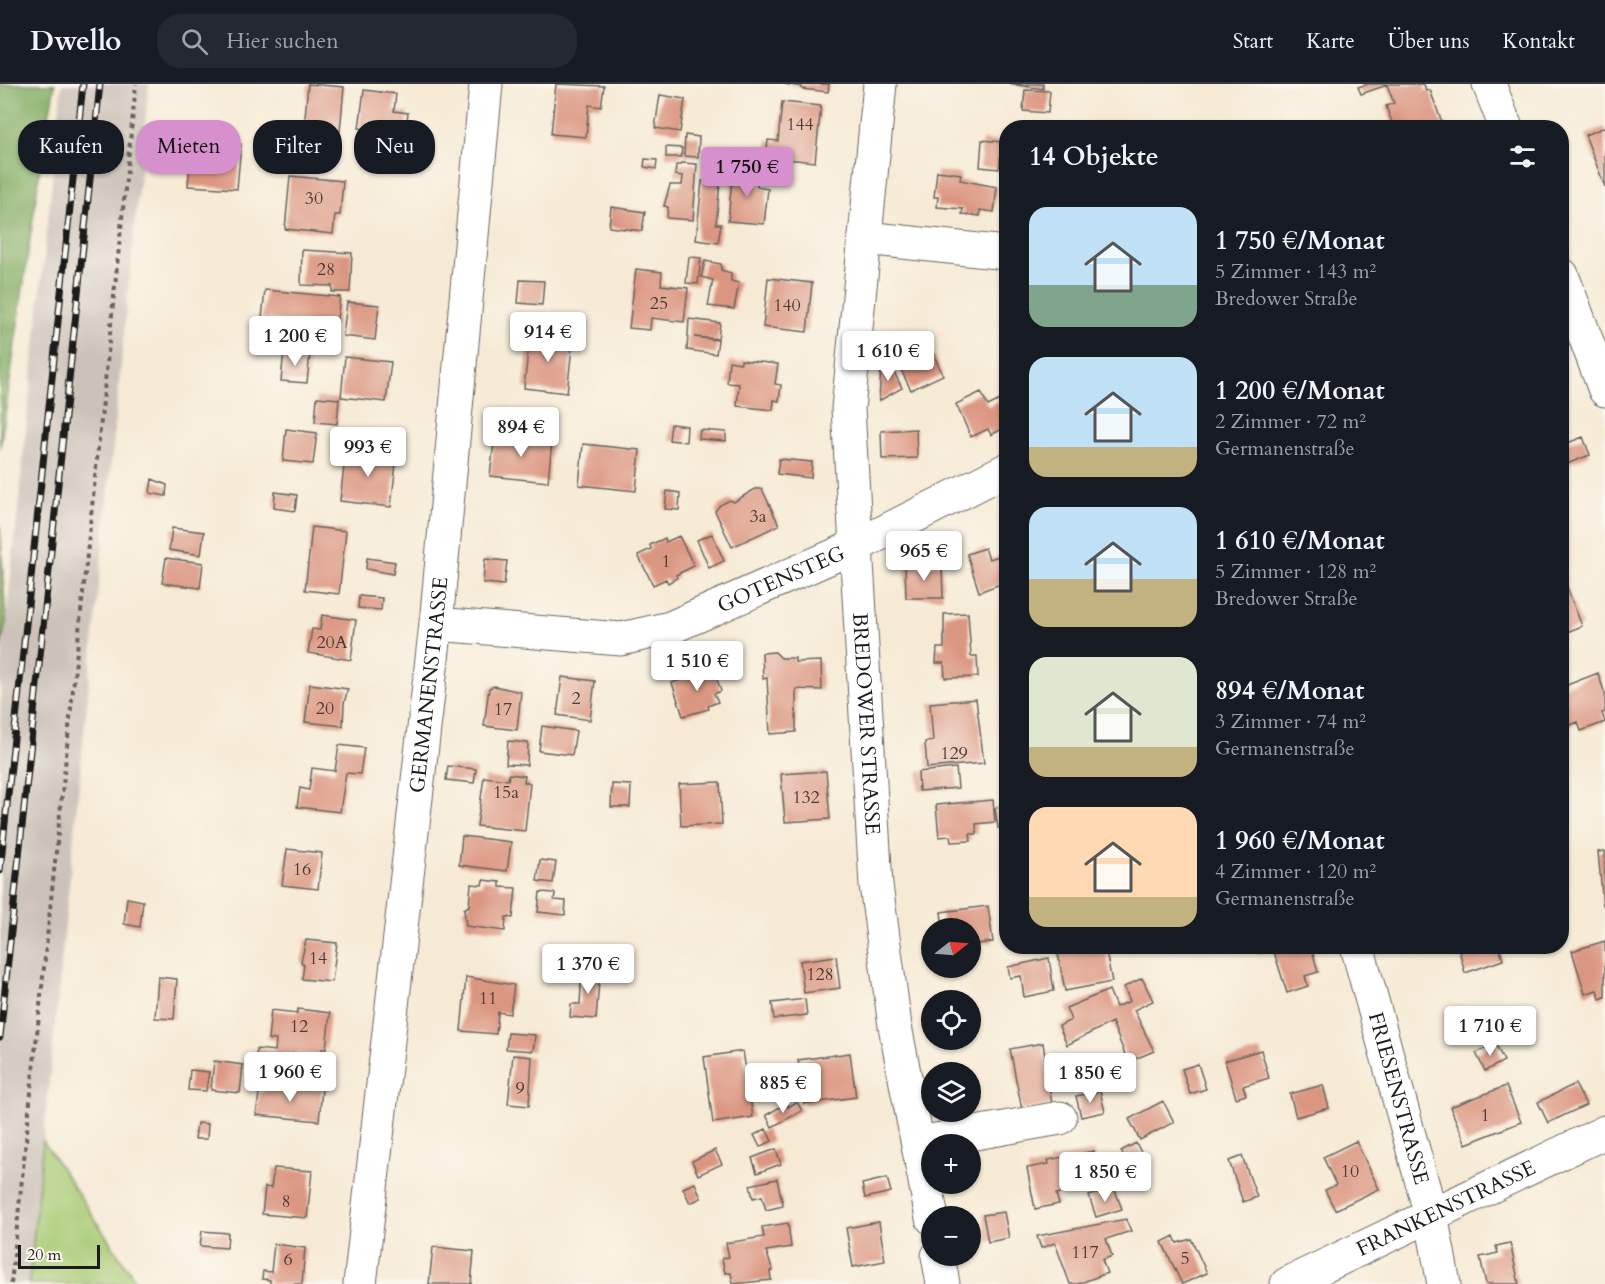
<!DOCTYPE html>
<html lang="de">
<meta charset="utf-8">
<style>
:root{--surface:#171b24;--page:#242831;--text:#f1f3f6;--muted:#9ea1a6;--line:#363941;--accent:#d690ce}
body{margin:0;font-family:Cardo,serif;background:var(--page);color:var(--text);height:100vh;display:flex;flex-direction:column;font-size:22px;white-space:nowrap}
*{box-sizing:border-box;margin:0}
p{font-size:20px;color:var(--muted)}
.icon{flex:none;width:33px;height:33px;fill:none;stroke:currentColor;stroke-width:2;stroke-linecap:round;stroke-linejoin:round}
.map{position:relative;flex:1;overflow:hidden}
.side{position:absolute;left:999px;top:36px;width:570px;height:834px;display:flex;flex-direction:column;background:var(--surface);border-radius:24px;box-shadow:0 2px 4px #0004}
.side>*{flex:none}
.hud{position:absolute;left:18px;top:36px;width:570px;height:54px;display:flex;gap:12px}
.needle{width:39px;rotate:73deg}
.tools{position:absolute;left:921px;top:834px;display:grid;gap:12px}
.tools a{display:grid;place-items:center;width:60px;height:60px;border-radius:50%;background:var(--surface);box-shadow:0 2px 4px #0004;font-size:30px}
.scale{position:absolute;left:18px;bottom:15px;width:82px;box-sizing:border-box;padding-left:6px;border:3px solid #1c1c1c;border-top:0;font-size:16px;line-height:21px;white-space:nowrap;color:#1c1c1c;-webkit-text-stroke:4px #fbf7ec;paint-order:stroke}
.price{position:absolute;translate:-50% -51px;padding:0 14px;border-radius:6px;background:#fff;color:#222;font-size:20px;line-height:39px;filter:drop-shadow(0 2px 3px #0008)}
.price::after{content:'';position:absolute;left:50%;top:36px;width:18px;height:14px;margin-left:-9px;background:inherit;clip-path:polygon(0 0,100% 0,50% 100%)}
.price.active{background:var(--accent);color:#111}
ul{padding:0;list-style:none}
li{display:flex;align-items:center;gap:18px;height:150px;padding:0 30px}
li span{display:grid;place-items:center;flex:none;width:168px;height:120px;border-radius:18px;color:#555}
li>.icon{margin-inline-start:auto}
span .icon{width:72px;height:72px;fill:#fffc;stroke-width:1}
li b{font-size:26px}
h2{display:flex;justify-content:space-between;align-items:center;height:72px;padding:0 30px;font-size:26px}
.chip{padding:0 21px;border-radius:24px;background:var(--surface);box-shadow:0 2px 4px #0004;font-size:21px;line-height:54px}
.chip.active{background:var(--accent);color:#111}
header{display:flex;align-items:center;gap:36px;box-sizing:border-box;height:84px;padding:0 30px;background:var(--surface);border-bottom:2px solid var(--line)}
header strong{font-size:28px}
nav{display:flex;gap:33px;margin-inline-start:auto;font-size:21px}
.search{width:420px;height:54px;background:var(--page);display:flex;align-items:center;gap:15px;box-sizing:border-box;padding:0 21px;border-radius:24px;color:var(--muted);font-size:22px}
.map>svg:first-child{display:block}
.industrial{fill:#ccc2b9}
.green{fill:#a7ca74;stroke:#627348;stroke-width:1.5}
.forest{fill:#85ae66;stroke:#506541;stroke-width:1.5}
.building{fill:#db9681}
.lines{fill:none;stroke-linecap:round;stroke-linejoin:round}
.minor-casing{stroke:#68645d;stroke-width:35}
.path{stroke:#68645d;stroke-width:4;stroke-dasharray:4.5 4.5;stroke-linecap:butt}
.minor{stroke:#fff;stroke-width:33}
.rail-casing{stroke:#1c1c1c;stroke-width:7}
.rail{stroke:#fbf7ec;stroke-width:4.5;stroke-dasharray:14;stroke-linecap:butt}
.labels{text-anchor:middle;stroke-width:5;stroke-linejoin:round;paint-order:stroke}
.number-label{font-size:18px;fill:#4c3a35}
.street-label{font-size:21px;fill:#1c1c1c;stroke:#fbf7ec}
</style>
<header>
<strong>Dwello</strong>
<div class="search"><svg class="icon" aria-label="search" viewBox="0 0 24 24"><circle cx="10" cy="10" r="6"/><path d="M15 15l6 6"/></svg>Hier suchen</div>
<nav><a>Start</a><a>Karte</a><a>Über uns</a><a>Kontakt</a></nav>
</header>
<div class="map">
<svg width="1605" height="1200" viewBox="0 0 1605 1200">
<rect width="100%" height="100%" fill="#fbf7ec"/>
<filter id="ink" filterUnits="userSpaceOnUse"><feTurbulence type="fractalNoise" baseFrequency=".0167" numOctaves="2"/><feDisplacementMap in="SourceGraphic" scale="12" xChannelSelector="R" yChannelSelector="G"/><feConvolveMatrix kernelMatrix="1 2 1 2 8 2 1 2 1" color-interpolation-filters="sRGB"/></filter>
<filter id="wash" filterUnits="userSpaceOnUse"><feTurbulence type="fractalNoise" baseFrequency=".008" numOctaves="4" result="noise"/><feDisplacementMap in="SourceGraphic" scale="24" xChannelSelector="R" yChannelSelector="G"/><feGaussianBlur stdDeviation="1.35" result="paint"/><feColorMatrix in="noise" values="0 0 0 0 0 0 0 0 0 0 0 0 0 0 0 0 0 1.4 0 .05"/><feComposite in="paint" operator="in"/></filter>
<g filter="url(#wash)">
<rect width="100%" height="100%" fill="#f6ead5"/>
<path class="industrial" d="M62,0H149L29,1200H0V597Z"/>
<path class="green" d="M43,1057L138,1200H29Z"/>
<path class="forest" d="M0,0H55L43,64L0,365Z
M0,441L6,537L0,571Z"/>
<g id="blocks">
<path class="building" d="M308,0L344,3L340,48L304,45Z
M556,0L604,2L601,23L589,21L586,53L551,50Z
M784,0H829L828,8L802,5V3Z
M1010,0H1043V5Z
M1369,0H1424L1426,7L1430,6L1444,44H1394L1386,22L1394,19L1387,1L1361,10L1358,3Z
M364,6L396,10L394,27L408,29L405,50L359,44Z
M1025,6L1050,7L1048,29L1023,27Z
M660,11L685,15L680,48L655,44Z
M782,18L821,22L815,78L766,73L768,56L778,57Z
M1605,43V103L1585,51Z
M685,51L699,53L698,73L684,72Z
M982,56L1002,58L999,85L980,83Z
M192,57L241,60L237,105L188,102Z
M666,63L682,64L681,73H666Z
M645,75L657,76L656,85L644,83Z
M681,79L697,80L693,136L667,134L668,123L664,122L670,101H682L683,92L675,91L676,81H681Z
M733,85L758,87L757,103L768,105L764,140L728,137Z
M937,87L961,90L960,96L997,103L994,128L980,126V132L962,130L963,125L937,123L938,113H934Z
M290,92L343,97L340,131H335L333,150L285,145Z
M702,97L720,99L716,140H721L718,159L696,156Z
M611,123L645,128L642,147L609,143Z
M302,166L352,169L350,208H332V202L301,201Z
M689,173L701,174L698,200L686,199Z
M705,177L721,180V186L731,189V197L739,199L734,225L708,222L713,196L701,193Z
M636,185L662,188L661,201L688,204L684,238L651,234L650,246L629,244Z
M768,194L812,199L807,248L763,243Z
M520,196L544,197L542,221L518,219Z
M265,206L340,213L336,242L262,234Z
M347,218L379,221L375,256L343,252Z
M689,235L720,239L718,255L694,253L718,256L716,270L687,266Z
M530,249L573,254L567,309L524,304Z
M924,250L943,291L911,306L891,266Z
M284,266L310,269L307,299L281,297Z
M345,273L391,278L386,318L341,313Z
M741,276L778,280L775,300L781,301L779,317L774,316L773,326L737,322L739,300L727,299L729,277L741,279Z
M890,280L902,304L879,317L881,283Z
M981,308L988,322L1006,313V343L991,351L988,345L971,353L956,320Z
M317,313L339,315L337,340L315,338Z
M671,340L687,342L686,358L669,356Z
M286,345L317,349L313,380L283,377Z
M916,345L917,374L882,375L881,347Z
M700,346L726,348V357L699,355Z
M495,350L552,357L548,398L490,392Z
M1583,353L1590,371L1564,381L1562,361Z
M583,360L640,366L636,407L579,401Z
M346,364L397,370L391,423L340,417Z
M779,375L812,378L811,394L777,390Z
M152,395L167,401L166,412L150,409Z
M755,405H762L779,441L732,463L715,427L720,421L730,416L734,418Z
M667,407L680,409L679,426L665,425Z
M275,408L297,411L295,427L274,424Z
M312,443L346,447L339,510L305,506Z
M172,444L204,448L201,471L169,466Z
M712,450L724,477L709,484L697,456Z
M679,452L694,482L676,491L677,494L668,499L666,495L653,501L638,471L651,465L650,461L665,454L666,458Z
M985,464L989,475L1006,470V498L979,508L967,470Z
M166,474L203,479L200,504L162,499Z
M367,474L395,478L393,490L366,485Z
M485,475L507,477L504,501L483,499Z
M942,481L943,514H906L905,482Z
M1562,491L1582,542L1562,550Z
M359,512L382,514L381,526L358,524Z
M968,529L971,572H977L978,593L945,594L944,579H936L937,564H944V530Z
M322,531L356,536L351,576L308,569L312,545L320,546Z
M775,568L781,574H795V578L821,577L822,606L796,605V648L770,650L767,594L763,595L762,569Z
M713,584L721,607L714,610L718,618L708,622L709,625L683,632L672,599Z
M1598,589L1605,610V628L1602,629L1605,638L1581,647L1578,638L1568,642L1562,623V603Z
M562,593L595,597L590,636L557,631Z
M310,600L348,605L344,619L343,642L305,638Z
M494,602L521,608L517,646L484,642L489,604Z
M976,615L984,679L927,684L925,658L933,657L930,619Z
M542,642L576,647L572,671L539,667Z
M508,657L528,659L527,681L506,680Z
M339,661L364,664L360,690L346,689L340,728L297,723L300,704L309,706L312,684L335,687Z
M448,682L476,685L474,699L446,696Z
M956,684L958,704L919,707L918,688Z
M826,687L830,735L785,738L781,690Z
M509,690L525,692L524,698L530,699L525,747L477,742L484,693L508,696Z
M720,698L722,740L681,742L679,700Z
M612,700L631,701L630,723H611Z
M993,716L995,738L976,740L977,750H970L971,757L951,758L950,752L939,753L936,721Z
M1006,722V742L998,744L995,724Z
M462,752L511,758L507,787L459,781Z
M287,765L322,769L318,805L282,801Z
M1605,767V821H1603L1598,768Z
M540,776L556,778L553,799L537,797Z
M483,796L500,798V803L516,804L513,834L506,833L505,847L466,842L464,825L469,822L471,800L482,801Z
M540,808L555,809L554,816L566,817L565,831L538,828Z
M127,814L143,817L140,843L124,840Z
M988,822L993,858L970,861V844H943L941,828Z
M306,856L337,859L332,898L302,895L304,881L301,878Z
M1605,857V913L1600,915L1597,906L1585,910L1572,867Z
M1067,862H1105L1112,898L1065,907L1057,864Z
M1256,862H1311L1318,888L1305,892L1308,902L1287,909L1273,865L1258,869Z
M1458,862H1499L1503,876L1465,889Z
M836,872L840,904L804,909L800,877Z
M1049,874L1054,907L1024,913L1021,892L1010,894L1008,883Z
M582,884L600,885L596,935L570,933L571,920H580Z
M158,893L177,895L174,935L155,934Z
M466,893L514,901L510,930L498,928L496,950L461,947Z
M1142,894L1153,917L1134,926L1154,967L1128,978L1112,938L1067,961L1059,942L1071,936L1066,924L1109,906L1116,923L1130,917L1124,903Z
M805,915L807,931L774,935L772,919Z
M298,925L330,929L326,965H322V972L293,969L291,985L255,981L257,965L275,967L276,956L268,955L271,926L297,929Z
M508,949L535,951L533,967L506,965Z
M1043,959L1052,1021L1022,1026L1010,965Z
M1495,959L1504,977L1485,987L1476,969Z
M1261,966L1269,994L1243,1002L1246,1011L1236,1014L1225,977Z
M743,967L753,1033L713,1039L704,973Z
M850,969L856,1013L804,1020L798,976Z
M513,971L532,973L529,1022L508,1020Z
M214,977L243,981L240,1009L211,1006Z
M1198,980L1206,1005L1190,1010L1182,985Z
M190,986L209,988L206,1007L188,1006Z
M273,1000L322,1005L319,1037L256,1031L259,1010Z
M1575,1000L1586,1021L1548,1039L1538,1018Z
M1323,1001L1329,1024L1296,1033L1290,1010Z
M1506,1002L1521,1038L1466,1060L1450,1023Z
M1100,1007L1105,1028L1081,1033L1076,1012Z
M1163,1017L1174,1038L1140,1056L1129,1035Z
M797,1018L802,1027L772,1043L766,1031L787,1019L788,1023Z
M197,1039L208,1040L207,1055H195Z
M766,1045L772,1057L760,1063L754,1051Z
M1356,1057L1379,1105L1335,1126L1325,1106L1336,1101L1323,1073Z
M1136,1059L1144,1074L1128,1081L1121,1067Z
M776,1065L781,1080L757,1089L752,1074Z
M715,1066L722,1080L698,1091L692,1077Z
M1094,1067L1101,1101L1056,1110L1059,1120L1035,1125L1027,1084L1049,1080L1048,1076Z
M1242,1072L1257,1113L1243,1118L1229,1077Z
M274,1084L312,1087L307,1134L262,1130L265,1103L271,1104Z
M887,1094L891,1108L865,1114L862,1100Z
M777,1095L783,1122L766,1126L762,1112L753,1114L750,1101Z
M695,1099L701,1114L690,1119L683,1104Z
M1114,1104L1122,1125L1096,1133L1089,1112Z
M1004,1128L1009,1154L988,1158L983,1131Z
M1126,1135L1131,1147L1106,1155L1112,1172L1102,1176L1107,1189L1078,1200H1070L1055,1159L1041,1164L1037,1152Z
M879,1138L885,1177L853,1183L846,1144Z
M788,1139L791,1163L766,1167L773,1187H770L771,1196L733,1200L731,1189H725L722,1174L729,1173L726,1159L764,1153L762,1143Z
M202,1147L228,1149L227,1164L200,1162Z
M1174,1152L1177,1159L1191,1155L1207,1189L1182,1200L1162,1158Z
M1510,1159L1519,1200H1486L1480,1173L1498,1169L1496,1162Z
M274,1160L305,1164L302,1200H270V1196L262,1195L263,1187L271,1188Z
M433,1163L474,1167L471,1200H429Z"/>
</g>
</g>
<g filter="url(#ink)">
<use href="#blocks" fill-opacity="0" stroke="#68645d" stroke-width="1.5"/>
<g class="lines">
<g class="minor-casing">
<g id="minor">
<path id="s1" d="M880,0L848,325L876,801L895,942L932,1134"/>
<path d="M1489,0L1506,44"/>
<path d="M865,154L1006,169"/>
<path d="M1562,191L1605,306"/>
<path id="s2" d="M436,540L621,555L670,544L856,462L1006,386"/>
<path id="s3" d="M1357,862L1431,1131L1444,1200"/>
<path d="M919,1059L1060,1034"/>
<path d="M938,1172L943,1200"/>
<path id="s4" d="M360,1200L436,540L486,0"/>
<path id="s5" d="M1287,1200L1605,1048"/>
</g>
</g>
<path class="path" d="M11,1200L136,0"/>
<use href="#minor" class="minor"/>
<g class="rail-casing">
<path id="rail" d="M0,787L83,0
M0,953L100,0"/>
</g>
<use href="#rail" class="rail"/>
</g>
</g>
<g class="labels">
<g class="number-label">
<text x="800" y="46">144</text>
<text x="314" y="120">30</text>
<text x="326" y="191">28</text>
<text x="659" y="225">25</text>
<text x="787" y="227">140</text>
<text x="758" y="438">3a</text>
<text x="666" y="483">1</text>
<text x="332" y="564">20A</text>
<text x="576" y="620">2</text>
<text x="325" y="630">20</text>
<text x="503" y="631">17</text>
<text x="954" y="675">129</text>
<text x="506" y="714">15a</text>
<text x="806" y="719">132</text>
<text x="302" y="791">16</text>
<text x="318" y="880">14</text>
<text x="820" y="896">128</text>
<text x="488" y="920">11</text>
<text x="299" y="948">12</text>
<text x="520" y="1010">9</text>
<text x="1485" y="1037">1</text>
<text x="1350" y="1093">10</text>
<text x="286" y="1123">8</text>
<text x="1085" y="1174">117</text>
<text x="1185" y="1180">5</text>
<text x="288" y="1181">6</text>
</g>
<g class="street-label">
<text dy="7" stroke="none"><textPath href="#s2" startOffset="357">GOTENSTEG</textPath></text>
<text dy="7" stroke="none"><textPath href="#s4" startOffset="603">GERMANENSTRASSE</textPath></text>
<text dy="7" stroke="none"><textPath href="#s1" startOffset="642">BREDOWER STRASSE</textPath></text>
<text dy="7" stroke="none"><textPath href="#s3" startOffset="158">FRIESENSTRASSE</textPath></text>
<text dy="7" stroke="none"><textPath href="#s5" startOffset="176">FRANKENSTRASSE</textPath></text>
</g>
</g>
</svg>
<div class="tools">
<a><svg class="needle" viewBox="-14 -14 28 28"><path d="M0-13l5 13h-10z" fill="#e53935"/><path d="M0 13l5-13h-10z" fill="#9ea1a6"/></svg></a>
<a><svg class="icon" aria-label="locate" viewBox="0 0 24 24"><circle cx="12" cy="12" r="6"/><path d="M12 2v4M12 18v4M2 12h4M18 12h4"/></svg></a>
<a><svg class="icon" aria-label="layers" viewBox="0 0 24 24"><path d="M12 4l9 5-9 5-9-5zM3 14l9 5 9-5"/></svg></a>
<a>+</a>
<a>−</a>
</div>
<div class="scale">20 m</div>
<b class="price active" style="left:747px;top:114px">1 750 €</b>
<b class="price" style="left:548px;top:279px">914 €</b>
<b class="price" style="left:295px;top:283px">1 200 €</b>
<b class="price" style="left:888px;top:298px">1 610 €</b>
<b class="price" style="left:521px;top:374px">894 €</b>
<b class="price" style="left:368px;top:394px">993 €</b>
<b class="price" style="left:924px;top:498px">965 €</b>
<b class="price" style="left:697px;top:608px">1 510 €</b>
<b class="price" style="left:588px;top:911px">1 370 €</b>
<b class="price" style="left:1490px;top:973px">1 710 €</b>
<b class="price" style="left:290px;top:1019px">1 960 €</b>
<b class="price" style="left:1090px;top:1020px">1 850 €</b>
<b class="price" style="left:783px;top:1030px">885 €</b>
<b class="price" style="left:1105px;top:1119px">1 850 €</b>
<div class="hud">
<a class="chip">Kaufen</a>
<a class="chip active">Mieten</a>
<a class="chip">Filter</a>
<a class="chip">Neu</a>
</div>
<section class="side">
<h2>14 Objekte<svg class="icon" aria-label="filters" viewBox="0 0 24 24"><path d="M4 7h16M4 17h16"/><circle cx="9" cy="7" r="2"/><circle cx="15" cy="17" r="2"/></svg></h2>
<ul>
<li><span style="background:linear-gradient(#bfe0f5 65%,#7fa58c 0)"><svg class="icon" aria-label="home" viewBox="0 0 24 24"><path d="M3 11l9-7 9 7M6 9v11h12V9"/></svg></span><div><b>1 750 €/Monat</b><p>5 Zimmer · 143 m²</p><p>Bredower Straße</p></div></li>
<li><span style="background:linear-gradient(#bfe0f5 75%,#c2b280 0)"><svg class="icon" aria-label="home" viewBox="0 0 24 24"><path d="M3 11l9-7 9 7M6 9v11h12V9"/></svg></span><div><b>1 200 €/Monat</b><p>2 Zimmer · 72 m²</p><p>Germanenstraße</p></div></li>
<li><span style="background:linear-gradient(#bfe0f5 60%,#c2b280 0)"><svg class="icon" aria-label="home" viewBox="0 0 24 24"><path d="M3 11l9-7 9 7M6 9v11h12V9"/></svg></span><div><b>1 610 €/Monat</b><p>5 Zimmer · 128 m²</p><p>Bredower Straße</p></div></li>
<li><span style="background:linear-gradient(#dfe7d0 75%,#c2b280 0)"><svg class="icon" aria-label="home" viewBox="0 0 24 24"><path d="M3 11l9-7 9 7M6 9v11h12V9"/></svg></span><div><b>894 €/Monat</b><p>3 Zimmer · 74 m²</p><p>Germanenstraße</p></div></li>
<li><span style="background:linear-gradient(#ffd9b3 75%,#c2b280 0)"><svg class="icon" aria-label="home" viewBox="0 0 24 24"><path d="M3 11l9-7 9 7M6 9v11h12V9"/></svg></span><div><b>1 960 €/Monat</b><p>4 Zimmer · 120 m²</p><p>Germanenstraße</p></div></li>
</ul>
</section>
</div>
